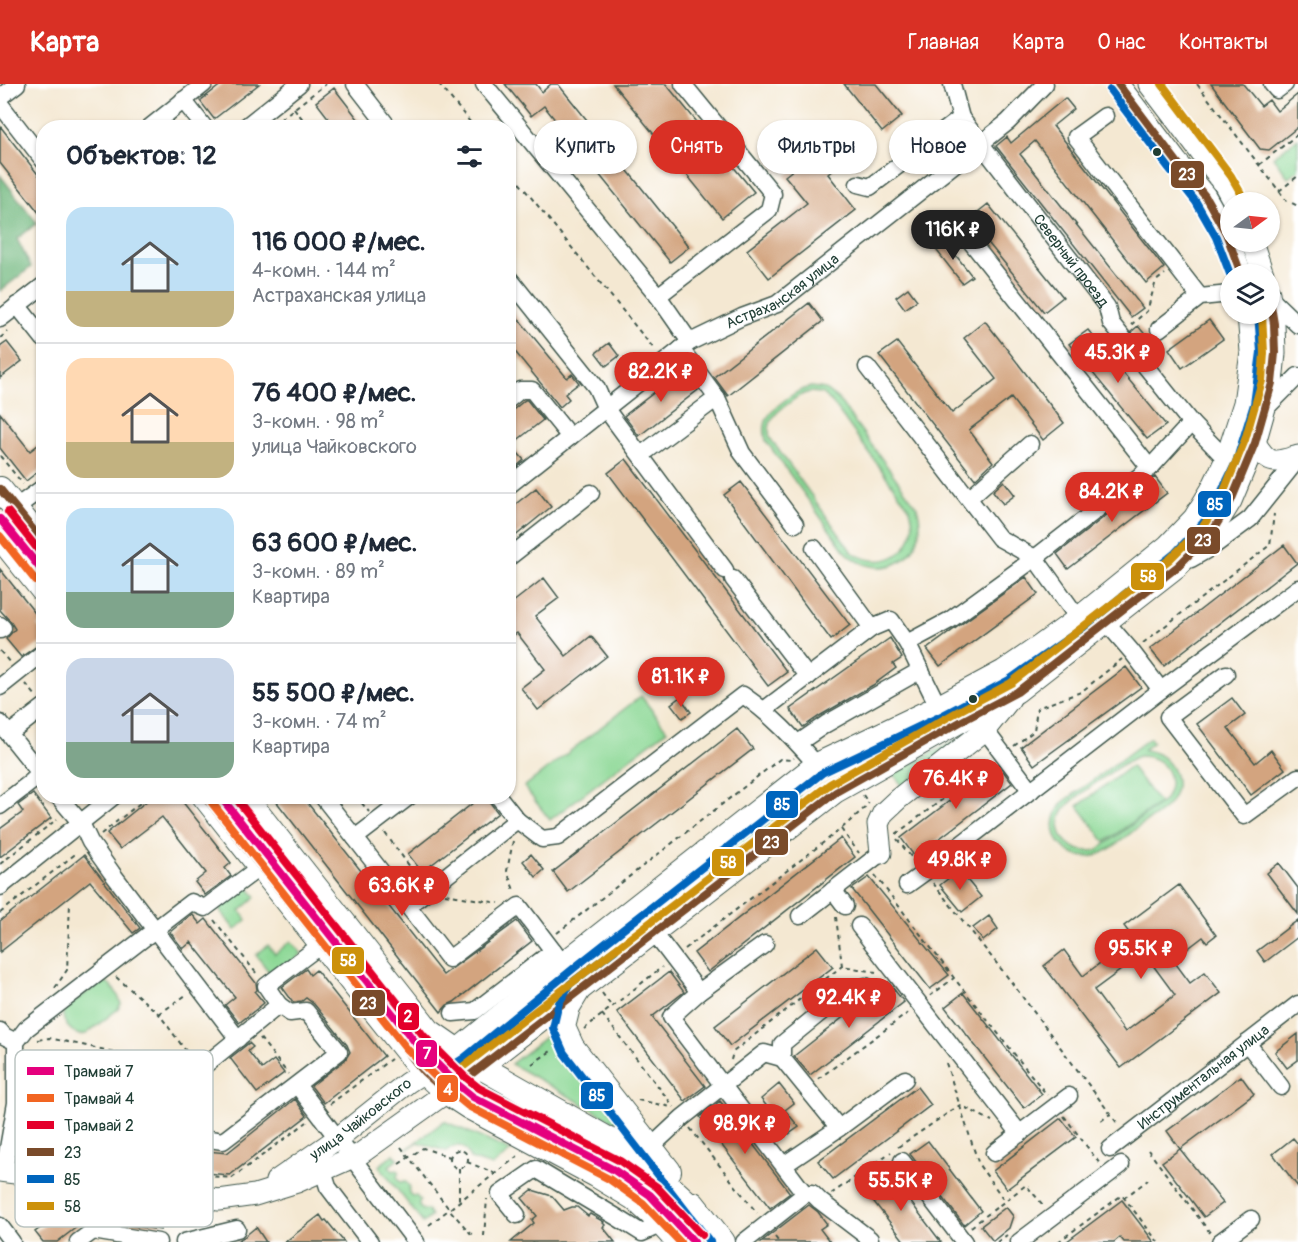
<!DOCTYPE html>
<html lang="ru">
<meta charset="utf-8">
<style>
:root{--surface:#fff;--page:#f2f2f3;--text:#1f2937;--muted:#747a83;--line:#e0e1e3;--accent:#d93025}
body{margin:0;font-family:Pangolin,sans-serif;background:var(--page);color:var(--text);height:100vh;display:flex;flex-direction:column;font-size:22px;white-space:nowrap}
*{box-sizing:border-box;margin:0}
p{font-size:20px;color:var(--muted)}
.icon{flex:none;width:33px;height:33px;fill:none;stroke:currentColor;stroke-width:2;stroke-linecap:round;stroke-linejoin:round}
.map{position:relative;flex:1;overflow:hidden}
.drawer{position:absolute;left:36px;top:36px;width:480px;height:684px;display:flex;flex-direction:column;background:var(--surface);border-radius:24px;box-shadow:0 2px 4px #0004}
.drawer>*{flex:none}
.top-card{position:absolute;left:534px;top:36px;width:570px;height:54px;display:flex;gap:12px}
.needle{width:39px;rotate:75deg}
.tools{position:absolute;left:1220px;top:108px;display:grid;gap:12px}
.tools a{display:grid;place-items:center;width:60px;height:60px;border-radius:50%;background:var(--surface);box-shadow:0 2px 4px #0004;font-size:30px}
.price{position:absolute;translate:-50% -51px;padding:0 14px;border-radius:21px;background:var(--accent);color:#fff;font-size:20px;line-height:39px;filter:drop-shadow(0 2px 3px #0008)}
.price::after{content:'';position:absolute;left:50%;top:36px;width:18px;height:14px;margin-left:-9px;background:inherit;clip-path:polygon(0 0,100% 0,50% 100%)}
.price.active{background:#222;color:#fff}
ul{padding:0;list-style:none}
li{display:flex;align-items:center;gap:18px;height:150px;padding:0 30px}
li+li{border-top:2px solid var(--line)}
li span{display:grid;place-items:center;flex:none;width:168px;height:120px;border-radius:18px;color:#555}
li>.icon{margin-inline-start:auto}
span .icon{width:72px;height:72px;fill:#fffc;stroke-width:1}
li b{font-size:26px}
h2{display:flex;justify-content:space-between;align-items:center;height:72px;padding:0 30px;font-size:26px}
.chip{padding:0 21px;border-radius:27px;background:var(--surface);box-shadow:0 2px 4px #0004;font-size:21px;line-height:54px}
.chip.active{background:var(--accent);color:#fff}
header{display:flex;align-items:center;gap:36px;box-sizing:border-box;height:84px;padding:0 30px;background:var(--accent);color:#fff}
header strong{font-size:28px}
nav{display:flex;gap:33px;margin-inline-start:auto;font-size:21px}
.map>svg:first-child{display:block}
.green{fill:#8cd895;stroke:#568a64;stroke-width:1.5;fill-rule:evenodd}
.forest{fill:#71b87e;stroke:#487a59;stroke-width:1.5}
.building{fill:#d3a47f;fill-rule:evenodd}
.lines{fill:none;stroke-linecap:round;stroke-linejoin:round}
.minor-casing{stroke:#3f574c;stroke-width:19}
.major-casing{stroke:#3f574c;stroke-width:23}
.highway-casing{stroke:#3f574c;stroke-width:26}
.path{stroke:#3f574c;stroke-width:2;stroke-dasharray:4.5 4.5;stroke-linecap:butt}
.minor{stroke:#fff;stroke-width:16}
.major{stroke:#fff;stroke-width:21}
.highway{stroke:#fff;stroke-width:24}
.bus-1-casing{stroke:#fff;stroke-width:12}
.bus-2-casing{stroke:#fff;stroke-width:12}
.bus-3-casing{stroke:#fff;stroke-width:12}
.bus-1{stroke:#7a4b2a;stroke-width:8}
.bus-2{stroke:#0065bd;stroke-width:8}
.bus-3{stroke:#cc910a;stroke-width:8}
.tram-1-casing{stroke:#fff;stroke-width:12}
.tram-2-casing{stroke:#fff;stroke-width:12}
.tram-3-casing{stroke:#fff;stroke-width:12}
.tram-1{stroke:#e5007d;stroke-width:8}
.tram-2{stroke:#f26522;stroke-width:8}
.tram-3{stroke:#e4002b;stroke-width:8}
.bus-dot{fill:#1f3d34;stroke:#fff;stroke-width:2}
.labels{text-anchor:middle;stroke-width:4.5;stroke-linejoin:round;paint-order:stroke}
.street-label{font-size:15px;fill:#1f3d34;stroke:#fff}
.key{fill:#fff;stroke:#bcc5c2;stroke-width:1.5}
.key-label{font-size:16px;fill:#1f3d34}
.line-badge{stroke:#fff;stroke-width:2}
.badge-label{font-size:16px;text-anchor:middle;font-weight:bold;fill:#fff}
</style>
<header>
<strong>Карта</strong>
<nav><a>Главная</a><a>Карта</a><a>О нас</a><a>Контакты</a></nav>
</header>
<div class="map">
<svg width="1298" height="1158" viewBox="0 0 1298 1158">
<rect width="100%" height="100%" fill="#fff"/>
<filter id="ink" filterUnits="userSpaceOnUse"><feTurbulence type="fractalNoise" baseFrequency=".0167" numOctaves="2"/><feDisplacementMap in="SourceGraphic" scale="12" xChannelSelector="R" yChannelSelector="G"/><feConvolveMatrix kernelMatrix="1 2 1 2 8 2 1 2 1" color-interpolation-filters="sRGB"/></filter>
<filter id="wash" filterUnits="userSpaceOnUse"><feTurbulence type="fractalNoise" baseFrequency=".008" numOctaves="4" result="noise"/><feDisplacementMap in="SourceGraphic" scale="24" xChannelSelector="R" yChannelSelector="G"/><feGaussianBlur stdDeviation="1.35" result="paint"/><feColorMatrix in="noise" values="0 0 0 0 0 0 0 0 0 0 0 0 0 0 0 0 0 1.4 0 .05"/><feComposite in="paint" operator="in"/></filter>
<g filter="url(#wash)">
<rect width="100%" height="100%" fill="#f4e8d2"/>
<path class="green" d="M1298,54V86L1288,93L1273,73Z
M811,303L825,305L838,315L917,423C933,473 880,504 844,466L766,357C761,337 769,328 785,316C793,310 801,305 811,303ZM810,308L821,309L832,318L910,425C923,464 886,491 852,468L770,354C766,337 775,329 789,319C795,314 801,310 810,308Z
M641,612L667,646L550,736L524,703Z
M960,654L903,703L893,689Z
M1150,654L1153,658L1143,666C1167,668 1184,692 1172,715C1165,728 1148,736 1137,744C1119,758 1097,781 1073,770C1067,767 1063,763 1059,758C1051,745 1054,731 1062,719ZM1139,672C1166,672 1178,695 1164,717L1097,766C1074,772 1050,752 1063,727C1069,716 1126,676 1139,672Z
M1131,682L1159,719L1105,758L1078,722Z
M794,705L803,715L495,957L491,953L496,947Z
M247,802L256,813L240,827L247,836L235,846L219,825Z
M291,857L302,870L273,893L256,871L268,861L275,870Z
M101,898H107C115,905 118,910 121,920L118,925L86,950L79,951C69,946 60,937 64,925Z
M552,948L622,1042L511,980Z
M444,1037L511,1067L492,1082L470,1075C466,1061 457,1058 446,1067L418,1058L406,1066Z
M394,1070L398,1075L389,1082L393,1087L397,1086L399,1088L397,1092L398,1096L401,1098H406L410,1103C407,1108 410,1113 416,1112L420,1116C417,1122 421,1127 427,1126L431,1132L423,1139L379,1082Z"/>
<path class="forest" d="M0,91L37,139L17,155L31,183L0,207Z"/>
<g id="blocks">
<path class="building" d="M222,0H259L214,35L200,17Z
M505,0H536L542,8L551,0H558L689,163L670,178L544,22L531,32Z
M613,0H666L754,108L722,134Z
M844,0H876L902,32L882,48Z
M1211,0H1243L1261,22L1269,16L1277,27L1298,10V43L1269,66L1260,65Z
M334,4L365,44H336L316,18Z
M1065,14L1074,25L1053,42L1164,184L1146,199L1035,57L1020,70L1143,224L1131,233L996,62L1007,53L1011,59Z
M0,42L44,98V135L0,79Z
M831,56L846,75L828,90L856,126L769,194L747,166L807,119L785,92Z
M988,120L1063,213L1044,228L969,135Z
M944,156L972,192L962,199L934,163Z
M908,204L917,216L905,225L896,213Z
M809,219L823,237L728,312L714,293Z
M508,222L567,294L572,290L579,299L565,310L569,315L560,323L508,259Z
M1209,236L1223,255L1182,284L1169,265Z
M985,237L1064,339L1043,356L1011,314L969,346L993,378L975,395L879,271L897,258L952,329L996,295L964,254Z
M1138,242L1163,272L1156,278L1131,248Z
M1088,246L1166,341L1147,355L1069,260Z
M7,258L22,277L0,294V263Z
M609,259L619,272L606,282L596,269Z
M683,286L698,306L639,352L624,332Z
M525,316H527L543,336L511,361L524,376L517,382L508,372V330Z
M0,329L30,367L38,361L44,368V383L26,397L0,364Z
M626,375L787,588L768,602L608,389Z
M1155,393L1167,409L1068,485L1057,470Z
M1004,397L1015,411L1003,420L993,407Z
M741,398L850,541L831,556L724,411Z
M536,404L551,423L508,458V426Z
M1284,461L1297,479L1164,582L1150,565Z
M0,485L42,538L37,542L44,550V557L21,573L6,555L15,545L10,537L0,526Z
M1026,493L1038,510L940,582L927,565Z
M544,494L559,514L535,532L566,572L591,552L607,572L538,626L521,604L545,585L517,549L508,555V522Z
M890,554L902,574L893,580L896,584L873,601L821,631L803,643L790,625Z
M1126,583L1141,603L1034,681L1021,663Z
M680,613L691,628L682,634L671,620Z
M1232,614L1245,631L1228,644L1255,679L1271,666L1285,685L1251,711L1197,640Z
M737,645L753,665L568,808L553,788Z
M998,680L1012,699L915,773L901,754Z
M33,710L51,734L0,773V745L23,728L18,721Z
M153,712H178L231,779L225,784L231,792L205,811L195,798L206,789L162,733L120,765L107,749Z
M272,712H302L443,891L517,837L532,857L454,918L447,921L441,928Z
M482,712H485L498,729L422,788L408,770Z
M841,754L855,773L708,888L694,869Z
M531,770L544,786L536,793L523,777Z
M84,771L140,844L133,849L90,797L0,868V837Z
M1279,779L1298,804V830L1267,789Z
M959,786L981,813L962,828L940,801Z
M869,793L949,891L930,905L852,805Z
M1179,801L1216,851L1207,858L1203,853L1173,876L1190,899L1205,888L1221,909L1121,984L1044,882L1064,866L1083,892L1133,854L1124,842ZM1144,869L1175,911L1125,948L1094,906Z
M192,830L200,840L206,835L256,899L257,906L255,908L264,919L239,939L225,921L235,913L191,858L183,865L170,848Z
M989,832L998,845L983,857L973,844Z
M1298,836V853L1265,878L1257,867Z
M817,863L833,883L730,962L715,942Z
M306,885L310,891L316,886L384,972L324,1019L311,1002L345,976L350,968L347,961L314,920L306,914L302,917L293,918L282,903Z
M669,888L684,908L652,933L705,1002L685,1017L617,928Z
M888,898L904,918L810,991L794,972Z
M963,909L1042,1010L1024,1024L945,923Z
M1298,950V976L1287,984L1275,968Z
M249,959L253,963L248,967L262,985L274,976L284,989L257,1009L230,974Z
M1241,992L1254,1010L1180,1065L1167,1047Z
M779,1000L794,1019L785,1026L799,1043L789,1050L761,1015Z
M917,1003L931,1021L833,1095L818,1077Z
M295,1015L307,1032L230,1091L194,1088L198,1066L227,1069Z
M720,1017L790,1109L770,1124L700,1033Z
M1061,1034L1076,1053L1007,1105L993,1087Z
M1293,1054L1298,1060V1103L1273,1070Z
M928,1057L981,1127L964,1141L910,1070Z
M1180,1065L1223,1119L1204,1133L1162,1078Z
M880,1093L887,1102L894,1096L941,1158H905L864,1105Z
M532,1106L552,1112L564,1126L572,1123H577L588,1132L590,1130L604,1138L603,1139L605,1141L603,1143L615,1158H511L534,1139L532,1136L537,1132L522,1114Z
M80,1115L95,1137L86,1136L57,1158H43L35,1148Z
M1122,1116L1154,1158H1124L1120,1153L1114,1158H1066Z
M99,1119L163,1127L161,1146L97,1137Z
M809,1121L818,1128L827,1140L820,1145L830,1158H761Z
M1006,1123L1013,1132L1009,1144L993,1157L981,1142Z
M320,1131L324,1137L326,1136L344,1158H285Z
M256,1143L266,1158H235L244,1153Z"/>
</g>
</g>
<g filter="url(#ink)">
<use href="#blocks" fill-opacity="0" stroke="#3f574c" stroke-width="1.5"/>
<g class="lines">
<g class="minor-casing">
<g id="minor">
<path d="M355,0L389,44"/>
<path d="M484,0L658,212L769,126L773,110L683,0"/>
<path d="M1272,0L1277,6L1285,0"/>
<path d="M0,13L17,0"/>
<path d="M183,16L205,44"/>
<path d="M0,20L44,77"/>
<path d="M1105,32L1076,53L1200,213"/>
<path id="s1" d="M961,34L1107,223L1111,239L1191,339L1226,375"/>
<path d="M149,44L204,0"/>
<path d="M244,44L299,0"/>
<path d="M858,100L870,103L961,34L952,0"/>
<path d="M960,144L1150,384"/>
<path d="M508,193L596,303L606,325L725,486"/>
<path d="M658,212L690,258"/>
<path d="M1271,215L1298,241"/>
<path d="M17,221L44,255"/>
<path d="M0,235L44,201"/>
<path d="M1159,245L1200,213L1230,210"/>
<path d="M681,265L717,314L742,369L795,440"/>
<path d="M867,283L999,454L1035,474L1078,534"/>
<path d="M508,316L520,306H532L570,353"/>
<path d="M1265,325L1298,292"/>
<path d="M641,371L717,314"/>
<path id="s2" d="M508,402L690,258L742,233L777,220L1008,38L1045,0"/>
<path d="M969,414L1030,360"/>
<path d="M15,424L44,403"/>
<path d="M814,464L872,544"/>
<path d="M508,474L591,409"/>
<path d="M1191,475L1212,463L1250,435L1298,375"/>
<path d="M733,495L808,593"/>
<path d="M1107,539L1132,568L1161,606"/>
<path d="M0,541L3,544L0,546"/>
<path d="M907,559L950,536L1035,474L1150,384L1191,339"/>
<path d="M1226,590L1168,633L1244,732L1298,693"/>
<path d="M0,603L44,568"/>
<path d="M764,626L872,544L891,536L907,559L938,622"/>
<path d="M0,639L44,694"/>
<path d="M985,646L1031,707"/>
<path d="M9,650L44,623"/>
<path d="M798,659L826,640L921,586"/>
<path d="M58,712L81,739L90,758L112,789L238,955"/>
<path d="M322,712L355,754L449,875L519,822L563,880"/>
<path d="M498,712L517,736L542,755L558,753L743,611C772,631 792,653 816,680"/>
<path d="M0,722L30,699L44,686"/>
<path d="M355,754L410,712"/>
<path d="M907,801L925,788L1161,606L1298,504"/>
<path d="M0,803L114,712"/>
<path d="M833,806L845,822"/>
<path d="M408,822L517,736"/>
<path d="M800,832L881,769"/>
<path d="M859,842L1020,1050"/>
<path d="M654,849L699,908"/>
<path d="M765,860L699,908L671,933L805,1110"/>
<path d="M453,929L475,927L553,867"/>
<path d="M0,947L4,952L16,958"/>
<path d="M1247,959L1281,1003"/>
<path d="M297,1001L416,1158"/>
<path d="M839,1044L782,974V960L831,920L866,902"/>
<path d="M189,1052L223,1057L339,968L306,927L290,929L279,921"/>
<path d="M651,1063L682,1034L764,969L782,974"/>
<path id="s3" d="M1110,1065L1298,920"/>
<path d="M994,1069L1069,1012"/>
<path d="M902,1077L964,1158"/>
<path d="M784,1081L839,1044L905,995"/>
<path d="M4,1087L16,1019V958L26,945L191,818L205,824L260,783"/>
<path d="M323,1087L328,1103L370,1158"/>
<path d="M180,1111L199,986L279,921L266,902L322,860"/>
<path d="M517,1131L500,1110L536,1085L618,1134L642,1149L651,1145L658,1136"/>
<path d="M0,1142L12,1158"/>
<path d="M78,1158L93,1147L158,1158"/>
<path d="M184,1158L237,1145"/>
<path d="M744,1158L805,1110L812,1109L820,1117L870,1155"/>
<path d="M1019,1158L1121,1081"/>
<path d="M1220,1158L1251,1135"/>
</g>
</g>
<g class="major-casing">
<g id="major">
<path d="M1118,0L1177,78L1205,112L1226,149L1241,190"/>
<path d="M1149,0L1223,98L1234,118"/>
<path d="M1252,158L1263,190"/>
<path d="M1255,359C1270,382 1273,379 1298,372"/>
<path d="M881,769L878,740L883,729L898,715L985,646L1010,615"/>
<path d="M0,1087L219,1116L255,1111L297,1098L360,1070L465,995L836,708L962,637L1017,608L1177,483L1212,448L1231,417L1255,359L1272,299L1275,269L1274,240L1269,209"/>
<path id="s4" d="M276,1097L338,1054L407,999L457,966L572,872L816,680L938,622L1003,587L1038,563L1078,534L1167,462L1194,434L1211,406L1226,375L1244,319L1251,268L1248,230"/>
</g>
</g>
<g class="highway-casing">
<path id="highway" d="M0,405L44,460
M0,453L44,508
M204,712L405,965L424,988L446,1008L469,1023L596,1091L634,1114L658,1136L678,1158
M244,712L429,947L481,983L634,1070L703,1133
M577,908L568,923L563,943L572,963L669,1087
M693,1120L723,1158"/>
</g>
<path class="path" d="M439,0L475,44
M1197,0L1286,116L1298,122
M294,24L308,42L307,44
M274,40L326,0
M1259,81L1298,50
M508,85L654,265
M1279,107L1298,92
M1131,241L1147,227L1156,197L1165,190
M0,254L8,248
M0,372L23,400
M37,524L44,532
M1143,559L1270,461L1274,430
M0,567L10,579
M26,600L36,612
M1014,662L1034,647L1037,624L1081,608L1122,575
M863,711L869,720
M356,712L369,728
M841,745L859,769
M385,749L419,795
M101,750L149,712
M896,750L993,678
M897,755L916,779
M513,757L507,787L515,809
M0,780L57,735
M875,791L954,894L1047,1011
M933,799L1009,895L1118,1040
M445,810L499,819
M0,829L78,768
M836,833L842,882L876,888
M214,836L257,890
M557,849L780,675L791,676L794,674
M685,865L841,745L867,722
M116,893L159,930L191,974
M55,904L67,886L70,820
M602,909L612,923
M930,912L954,894
M159,930L186,911
M602,930L674,1023
M584,945L662,883
M260,954L288,990
M38,956L49,954L185,983
M731,976L733,968L842,882
M946,979L979,1081L1005,1117
M532,980L554,965
M818,995L908,929
M638,1016L671,1023
M330,1020L391,975
M1064,1032L1100,1080
M1101,1037L1110,1030
M690,1044L757,1129
M401,1063L449,1125L472,1151
M898,1063L960,1021L992,1037
M1148,1066L1211,1150
M450 1075a9 9 0 1 1 18 0a9 9 0 1 1-18 0Z
M21,1067L170,1088
M467,1078L494,1089
M399,1080L423,1064L450,1073
M459,1084V1117
M196,1091L232,1094L307,1038
M831,1110L891,1068
M1124,1114L1148,1096
M429,1141L519,1071
M971,1143L1026,1101L1043,1121
M484,1152L487,1115
M775,1153L779,1158
M997,1158L1007,1151
M1058,1158L1122,1111L1158,1158"/>
<use href="#minor" class="minor"/>
<use href="#major" class="major"/>
<use href="#highway" class="highway"/>
<g class="bus-1-casing">
<path id="bus-1" d="M1118,0L1177,78L1205,112L1226,149L1241,190
M0,405L44,459
M0,453L44,507
M204,712L405,965L424,988L446,1008L465,995L836,708L962,637L1017,608L1177,483L1212,448L1231,417L1255,359L1272,299L1275,269L1274,240L1269,209"/>
</g>
<g class="bus-2-casing">
<path id="bus-2" d="M1110,6L1169,84L1196,118L1216,153L1230,190
M615,866L570,900L559,919L553,944L564,969L710,1158
M686,1151L665,1128L639,1105L601,1082L474,1014L452,1000L441,989L464,974L579,880L822,689L943,631L1009,596L1084,543L1175,469L1203,439L1220,411L1236,378L1254,320L1261,268L1258,230"/>
</g>
<g class="bus-3-casing">
<path id="bus-3" d="M1162,0L1231,92L1243,113
M8,446L44,491
M218,712L413,958L432,981L447,995L830,700L957,628L1011,599L1170,475L1204,441L1222,412L1245,356L1262,297L1264,269L1262,230"/>
</g>
<use href="#bus-1" class="bus-1"/>
<use href="#bus-2" class="bus-2"/>
<use href="#bus-3" class="bus-3"/>
<g class="tram-1-casing">
<path id="tram-1" d="M0,435L44,489
M220,712L415,958L457,1000L473,1013L614,1086L650,1111L694,1158"/>
</g>
<g class="tram-2-casing">
<path id="tram-2" d="M0,452L36,497
M212,719L407,965L450,1007L468,1022L609,1095L643,1119L680,1158"/>
</g>
<g class="tram-3-casing">
<path id="tram-3" d="M8,428L44,473
M234,712L423,951L464,992L479,1004L620,1077L657,1103L702,1151"/>
</g>
<use href="#tram-1" class="tram-1"/>
<use href="#tram-2" class="tram-2"/>
<use href="#tram-3" class="tram-3"/>
</g>
</g>
<g class="bus-dot">
<circle cx="1157" cy="68" r="5"/>
<circle cx="973" cy="615" r="5"/>
</g>
<g class="labels">
<g class="street-label">
<text dy="5" stroke="none"><textPath href="#s1" startOffset="180">Северный проезд</textPath></text>
<text dy="5" stroke="none"><textPath href="#s2" startOffset="338">Астраханская улица</textPath></text>
<text dy="5" stroke="none"><textPath href="#s3" startOffset="118">Инструментальная улица</textPath></text>
<text dy="5" stroke="none"><textPath href="#s4" startOffset="105">улица Чайковского</textPath></text>
</g>
</g>
<rect x="15" y="966" width="198" height="177" rx="9" class="key"/>
<rect x="27" y="983" width="27" height="8" fill="#e5007d"/>
<rect x="27" y="1010" width="27" height="8" fill="#f26522"/>
<rect x="27" y="1037" width="27" height="8" fill="#e4002b"/>
<rect x="27" y="1064" width="27" height="8" fill="#7a4b2a"/>
<rect x="27" y="1091" width="27" height="8" fill="#0065bd"/>
<rect x="27" y="1118" width="27" height="8" fill="#cc910a"/>
<g class="key-label">
<text x="64" y="993">Трамвай 7</text>
<text x="64" y="1020">Трамвай 4</text>
<text x="64" y="1047">Трамвай 2</text>
<text x="64" y="1074">23</text>
<text x="64" y="1101">85</text>
<text x="64" y="1128">58</text>
</g>
<g class="line-badge">
<rect x="1170" y="76" width="35" height="29" rx="6" fill="#7a4b2a"/>
<rect x="1197" y="406" width="35" height="28" rx="6" fill="#0065bd"/>
<rect x="1186" y="442" width="35" height="29" rx="6" fill="#7a4b2a"/>
<rect x="1130" y="478" width="35" height="29" rx="6" fill="#cc910a"/>
<rect x="765" y="706" width="34" height="29" rx="6" fill="#0065bd"/>
<rect x="754" y="744" width="35" height="28" rx="6" fill="#7a4b2a"/>
<rect x="711" y="764" width="34" height="29" rx="6" fill="#cc910a"/>
<rect x="331" y="862" width="34" height="29" rx="6" fill="#cc910a"/>
<rect x="351" y="905" width="35" height="28" rx="6" fill="#7a4b2a"/>
<rect x="397" y="918" width="23" height="29" rx="6" fill="#e4002b"/>
<rect x="415" y="955" width="23" height="29" rx="6" fill="#e5007d"/>
<rect x="436" y="990" width="23" height="29" rx="6" fill="#f26522"/>
<rect x="580" y="997" width="34" height="29" rx="6" fill="#0065bd"/>
</g>
<g class="badge-label">
<text x="1187" y="96">23</text>
<text x="1215" y="426">85</text>
<text x="1203" y="462">23</text>
<text x="1148" y="498">58</text>
<text x="782" y="726">85</text>
<text x="771" y="764">23</text>
<text x="728" y="784">58</text>
<text x="348" y="882">58</text>
<text x="368" y="925">23</text>
<text x="408" y="938">2</text>
<text x="427" y="975">7</text>
<text x="448" y="1011">4</text>
<text x="597" y="1017">85</text>
</g>
</svg>
<div class="tools">
<a><svg class="needle" viewBox="-14 -14 28 28"><path d="M0-13l5 13h-10z" fill="#e53935"/><path d="M0 13l5-13h-10z" fill="#747a83"/></svg></a>
<a><svg class="icon" aria-label="layers" viewBox="0 0 24 24"><path d="M12 4l9 5-9 5-9-5zM3 14l9 5 9-5"/></svg></a>
</div>
<b class="price active" style="left:953px;top:177px">116K ₽</b>
<b class="price" style="left:1118px;top:300px">45.3K ₽</b>
<b class="price" style="left:661px;top:319px">82.2K ₽</b>
<b class="price" style="left:1112px;top:439px">84.2K ₽</b>
<b class="price" style="left:681px;top:624px">81.1K ₽</b>
<b class="price" style="left:956px;top:726px">76.4K ₽</b>
<b class="price" style="left:960px;top:807px">49.8K ₽</b>
<b class="price" style="left:402px;top:833px">63.6K ₽</b>
<b class="price" style="left:1141px;top:896px">95.5K ₽</b>
<b class="price" style="left:849px;top:945px">92.4K ₽</b>
<b class="price" style="left:745px;top:1071px">98.9K ₽</b>
<b class="price" style="left:901px;top:1128px">55.5K ₽</b>
<div class="top-card">
<a class="chip">Купить</a>
<a class="chip active">Снять</a>
<a class="chip">Фильтры</a>
<a class="chip">Новое</a>
</div>
<section class="drawer">
<h2>Объектов: 12<svg class="icon" aria-label="filters" viewBox="0 0 24 24"><path d="M4 7h16M4 17h16"/><circle cx="9" cy="7" r="2"/><circle cx="15" cy="17" r="2"/></svg></h2>
<ul>
<li><span style="background:linear-gradient(#bfe0f5 70%,#c2b280 0)"><svg class="icon" aria-label="home" viewBox="0 0 24 24"><path d="M3 11l9-7 9 7M6 9v11h12V9"/></svg></span><div><b>116 000 ₽/мес.</b><p>4-комн. · 144 m²</p><p>Астраханская улица</p></div></li>
<li><span style="background:linear-gradient(#ffd9b3 70%,#c2b280 0)"><svg class="icon" aria-label="home" viewBox="0 0 24 24"><path d="M3 11l9-7 9 7M6 9v11h12V9"/></svg></span><div><b>76 400 ₽/мес.</b><p>3-комн. · 98 m²</p><p>улица Чайковского</p></div></li>
<li><span style="background:linear-gradient(#bfe0f5 70%,#7fa58c 0)"><svg class="icon" aria-label="home" viewBox="0 0 24 24"><path d="M3 11l9-7 9 7M6 9v11h12V9"/></svg></span><div><b>63 600 ₽/мес.</b><p>3-комн. · 89 m²</p><p>Квартира</p></div></li>
<li><span style="background:linear-gradient(#c9d6e8 70%,#7fa58c 0)"><svg class="icon" aria-label="home" viewBox="0 0 24 24"><path d="M3 11l9-7 9 7M6 9v11h12V9"/></svg></span><div><b>55 500 ₽/мес.</b><p>3-комн. · 74 m²</p><p>Квартира</p></div></li>
</ul>
</section>
</div>
